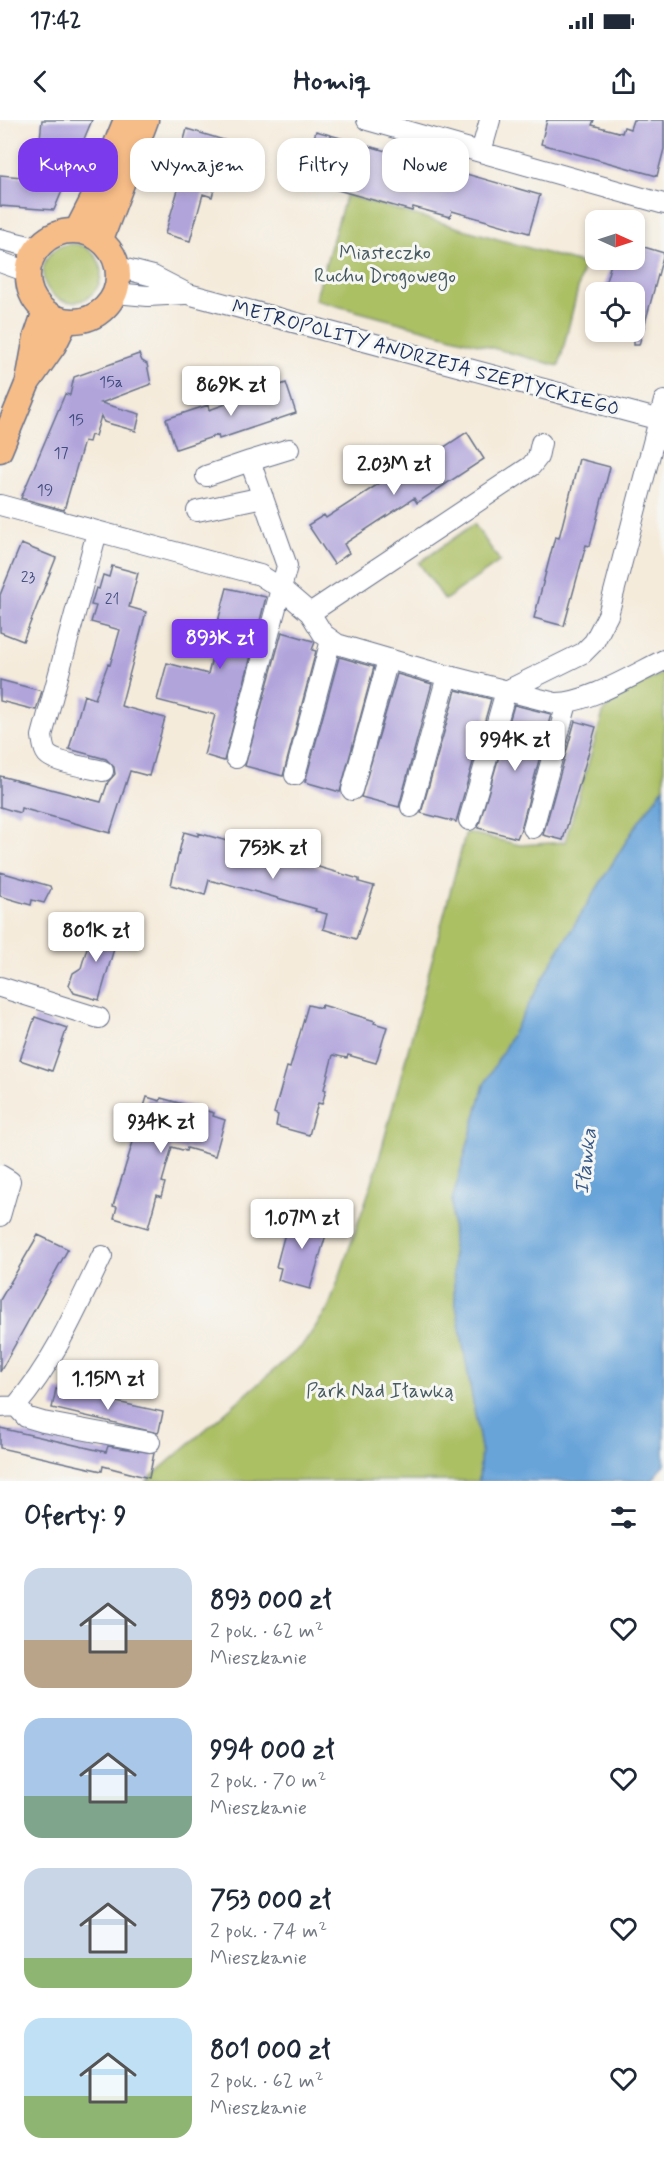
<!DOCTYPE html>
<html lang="pl">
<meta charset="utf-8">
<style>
:root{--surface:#fff;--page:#f2f2f3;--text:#1f2937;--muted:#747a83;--accent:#7c3aed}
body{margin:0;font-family:Mynerve,sans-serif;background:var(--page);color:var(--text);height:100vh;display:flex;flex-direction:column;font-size:22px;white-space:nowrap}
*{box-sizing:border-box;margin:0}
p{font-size:20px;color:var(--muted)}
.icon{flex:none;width:33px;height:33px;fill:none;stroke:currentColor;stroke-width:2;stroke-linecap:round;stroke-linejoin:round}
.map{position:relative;height:1361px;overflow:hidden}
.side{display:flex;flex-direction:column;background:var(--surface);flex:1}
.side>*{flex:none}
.hud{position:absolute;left:18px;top:18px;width:628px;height:54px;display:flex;gap:12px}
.needle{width:39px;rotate:93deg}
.controls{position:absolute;left:585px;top:90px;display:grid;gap:12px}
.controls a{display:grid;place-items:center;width:60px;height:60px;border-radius:12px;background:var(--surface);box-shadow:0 3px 9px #0003;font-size:30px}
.price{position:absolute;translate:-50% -51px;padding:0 14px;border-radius:6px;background:#fff;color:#222;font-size:20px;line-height:39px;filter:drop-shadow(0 2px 3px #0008)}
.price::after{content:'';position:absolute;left:50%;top:36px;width:18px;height:14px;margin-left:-9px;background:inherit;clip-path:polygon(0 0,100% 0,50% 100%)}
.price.current{background:var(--accent);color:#fff}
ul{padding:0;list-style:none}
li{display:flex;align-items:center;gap:18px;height:150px;padding:0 24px}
li span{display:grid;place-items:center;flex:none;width:168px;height:120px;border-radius:18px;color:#555}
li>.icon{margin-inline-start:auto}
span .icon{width:72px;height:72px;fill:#fffc;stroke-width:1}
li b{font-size:26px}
h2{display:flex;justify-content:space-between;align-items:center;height:72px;padding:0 24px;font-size:26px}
.tag{padding:0 21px;border-radius:18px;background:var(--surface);box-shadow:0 3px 9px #0003;font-size:21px;line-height:54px}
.tag.current{background:var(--accent);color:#fff}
.status{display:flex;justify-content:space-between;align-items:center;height:42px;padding:0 30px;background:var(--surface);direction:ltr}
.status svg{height:16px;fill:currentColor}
header{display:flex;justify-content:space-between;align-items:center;height:78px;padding:0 24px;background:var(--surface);font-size:27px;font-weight:700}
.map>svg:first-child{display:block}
.green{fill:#abbf64;stroke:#637761;stroke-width:1.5}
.water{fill:#69a4d9;stroke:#426a9c;stroke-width:1.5}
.building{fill:#b1a4db}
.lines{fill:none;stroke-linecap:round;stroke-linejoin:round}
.minor-casing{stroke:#67718a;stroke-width:22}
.major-casing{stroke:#67718a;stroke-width:27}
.minor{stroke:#fff;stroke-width:20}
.major{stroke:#f7bd88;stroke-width:24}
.labels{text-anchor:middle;stroke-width:6;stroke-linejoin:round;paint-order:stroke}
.number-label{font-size:16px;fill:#404c7d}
.park-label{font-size:20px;fill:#465a60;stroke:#f6f6f2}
.street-label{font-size:20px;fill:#1b2f5e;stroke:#f6f6f2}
.water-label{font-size:21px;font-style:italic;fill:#365889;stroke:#f6f6f2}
</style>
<div class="status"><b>17:42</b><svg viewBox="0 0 49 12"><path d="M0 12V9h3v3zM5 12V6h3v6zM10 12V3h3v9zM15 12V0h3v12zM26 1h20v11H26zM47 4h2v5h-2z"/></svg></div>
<header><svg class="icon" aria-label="back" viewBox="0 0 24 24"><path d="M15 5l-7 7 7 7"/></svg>Homiq<svg class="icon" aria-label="share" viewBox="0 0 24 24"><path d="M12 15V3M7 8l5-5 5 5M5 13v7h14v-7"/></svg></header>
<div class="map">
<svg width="664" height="1361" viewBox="0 0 664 1361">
<rect width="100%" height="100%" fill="#f6f6f2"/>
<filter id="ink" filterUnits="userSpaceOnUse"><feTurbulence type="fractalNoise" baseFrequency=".0167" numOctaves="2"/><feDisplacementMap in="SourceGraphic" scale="12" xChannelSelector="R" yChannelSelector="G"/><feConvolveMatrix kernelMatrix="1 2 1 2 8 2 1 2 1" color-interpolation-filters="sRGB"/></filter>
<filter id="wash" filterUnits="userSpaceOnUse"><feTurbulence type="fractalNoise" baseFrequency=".008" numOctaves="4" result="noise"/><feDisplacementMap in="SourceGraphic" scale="24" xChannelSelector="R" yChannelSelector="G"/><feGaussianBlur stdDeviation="1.35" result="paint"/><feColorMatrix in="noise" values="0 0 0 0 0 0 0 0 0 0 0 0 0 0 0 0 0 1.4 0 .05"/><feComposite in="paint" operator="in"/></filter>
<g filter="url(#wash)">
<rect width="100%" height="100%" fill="#f5ebdb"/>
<path class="green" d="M346,75L584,144L559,246L315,180Z
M43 153a29 29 0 1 1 58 0a29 29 0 1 1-58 0Z
M474,404L500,441L445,480L419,443Z
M664,553V667L635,707L592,777L484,965L452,1081L454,1173L481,1328L479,1361H146L303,1225L329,1187L375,1054L466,712L520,725L565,722L604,590L636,566Z"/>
<path class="water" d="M664,667V1344L652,1361H479L481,1328L454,1173L452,1081L484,965L560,828L635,707Z"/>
<g id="blocks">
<path class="building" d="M42,0H92L54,90L0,86V55L34,58L45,29H41L42,20L40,19Z
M547,0H594L592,5L622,13L624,7L630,9L633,0H664V29L657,56L541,24Z
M187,9L227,21L212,77L203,74L190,121L165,114L178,70L171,68Z
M316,11L540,75L529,113L452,91L450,97L413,87L412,91L302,60Z
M634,124L664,133L639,225H634V172H603L612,140H634Z
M139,234L142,241L147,244L151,264L101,283L140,294L136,311L104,302L101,296L95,316L91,315L89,322L84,321L64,390L21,378L65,274L70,275L74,257Z
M286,263L296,293L219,319L218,315L176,329L166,299L208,285L209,290Z
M467,312L484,339L417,383L414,378L344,424L349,433L334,444L308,405L324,395L326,398L397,352L399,357Z
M579,339L610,347L590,426L586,425L564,506L534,498L555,417L559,418Z
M21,424L56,438L23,521L0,512V475Z
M112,446L138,453L129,487L146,492L121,586L165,598L149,656L130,651L110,713L21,688L20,693L0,687V656L101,682L108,662L115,654L114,647L106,639L69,629L84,575L95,579L108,544L110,545L120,510L91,502L96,486L91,485L96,468L99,469L103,455L109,457Z
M227,468L266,477L224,641L204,635L215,595L157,580L167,543L208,554L220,506L217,505Z
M282,512L313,521L315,522L312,530L316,531L283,656L245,646Z
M339,537L374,547L340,672L305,662Z
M397,554L432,564L399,687L361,677Z
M0,560L42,571L36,590L0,581Z
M456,570L491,579L456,702L421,693Z
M514,585L551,594L521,709L517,718L478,708Z
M575,601L596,607L563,720L543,715Z
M184,712L198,716V713L268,732L359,759V762L374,766L356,819L323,809L327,794L315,791L316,789L221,762L220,763L209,760L205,775L171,765Z
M0,752L50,766L51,769L44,783L32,780L31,785L0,776Z
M105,801L120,808L99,880L74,873L69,865L73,853L81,848L92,811L101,814Z
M308,885L321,888L322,885L375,901L374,903L387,907L376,943L348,935L347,938L333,935L324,969L326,970L322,984L318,983L309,1015L276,1006L278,995L274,993L287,947L290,948Z
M35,897L67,908L52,951L20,940Z
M147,977L160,981L161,978L214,993L213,996L225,1000L215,1036L187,1028L186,1031L172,1027L162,1062L165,1063L161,1077L157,1075L148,1108L114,1098L117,1087L113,1086Z
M297,1092L330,1101L310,1169L278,1160L281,1148L276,1147L288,1102L293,1104Z
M38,1115L68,1129L0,1252V1180Z
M56,1269L163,1292L159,1311L158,1313L52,1288Z
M0,1308L106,1332L108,1326L154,1333L149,1358L103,1346L102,1351L0,1328Z"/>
</g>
</g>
<g filter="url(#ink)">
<use href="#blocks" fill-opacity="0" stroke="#67718a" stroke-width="1.5"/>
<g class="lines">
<g class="minor-casing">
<path id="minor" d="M367,0L664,84
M481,32L490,0
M0,119L37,128
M0,142L28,152
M118,147L153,156L188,174L664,301
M115,173L148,176L185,174
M206,356L250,341
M0,385L260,455L282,469L310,493L323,514L337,524L433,552L555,583C586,584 635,554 664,540
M197,391L263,377
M97,412L42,616C43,622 43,629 47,634C55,643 91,648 103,651
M310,493L531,346L538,337L541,323
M236,638L287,446L250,341L289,329
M295,655L331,520
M352,670L388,540
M411,687L447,556
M469,700L506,571L583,533L594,522L608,495L664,281
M533,708L567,583
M0,867L99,898
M0,1055L10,1061L0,1096
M16,1286L26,1297L43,1302L150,1322
M0,1287L16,1286C54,1242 77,1188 102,1136"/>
</g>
<g class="major-casing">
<path id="major" d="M77,110L95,75L126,0
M28 156a45 45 0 1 1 90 0a45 45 0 1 1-90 0Z
M101,119L146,0
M29,256L36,217L45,191
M0,330L28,262L54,225L66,201"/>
</g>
<use href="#minor" class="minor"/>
<use href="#major" class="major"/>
</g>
</g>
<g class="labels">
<g class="number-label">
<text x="111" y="267">15a</text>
<text x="76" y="305">15</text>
<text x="61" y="338">17</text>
<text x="45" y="375">19</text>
<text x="28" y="462">23</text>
<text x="112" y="484">21</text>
</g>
<g class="park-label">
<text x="385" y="139">Miasteczko<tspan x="385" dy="23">Ruchu Drogowego</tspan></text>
<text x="380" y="1277">Park Nad Iławką</text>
</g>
<g class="street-label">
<text transform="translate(426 237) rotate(15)" y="7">METROPOLITY ANDRZEJA SZEPTYCKIEGO</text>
</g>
<g class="water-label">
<text transform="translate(585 1041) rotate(-83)" y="7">Iławka</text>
</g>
</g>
</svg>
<div class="controls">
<a><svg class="needle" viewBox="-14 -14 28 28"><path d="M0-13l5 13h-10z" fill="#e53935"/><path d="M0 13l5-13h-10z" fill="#747a83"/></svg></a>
<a><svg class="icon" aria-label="locate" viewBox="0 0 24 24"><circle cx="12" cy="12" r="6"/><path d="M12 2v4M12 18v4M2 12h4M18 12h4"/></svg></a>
</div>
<b class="price" style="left:231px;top:297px">869K zł</b>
<b class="price" style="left:394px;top:376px">2.03M zł</b>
<b class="price current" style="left:220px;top:550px">893K zł</b>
<b class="price" style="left:515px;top:652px">994K zł</b>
<b class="price" style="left:273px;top:760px">753K zł</b>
<b class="price" style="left:96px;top:843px">801K zł</b>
<b class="price" style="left:161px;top:1034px">934K zł</b>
<b class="price" style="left:302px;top:1130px">1.07M zł</b>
<b class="price" style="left:108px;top:1291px">1.15M zł</b>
<div class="hud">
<a class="tag current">Kupno</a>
<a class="tag">Wynajem</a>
<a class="tag">Filtry</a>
<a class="tag">Nowe</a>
</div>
</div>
<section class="side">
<h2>Oferty: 9<svg class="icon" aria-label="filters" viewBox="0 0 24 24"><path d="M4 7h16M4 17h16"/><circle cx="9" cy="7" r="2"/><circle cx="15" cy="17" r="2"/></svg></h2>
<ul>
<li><span style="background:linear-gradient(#c9d6e8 60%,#b9a48a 0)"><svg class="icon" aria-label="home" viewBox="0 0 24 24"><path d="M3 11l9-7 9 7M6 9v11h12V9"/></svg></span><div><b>893 000 zł</b><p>2 pok. · 62 m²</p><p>Mieszkanie</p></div><svg class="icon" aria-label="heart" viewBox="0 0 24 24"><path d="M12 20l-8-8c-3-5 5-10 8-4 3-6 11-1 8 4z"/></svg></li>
<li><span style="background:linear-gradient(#a9c7e8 65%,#7fa58c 0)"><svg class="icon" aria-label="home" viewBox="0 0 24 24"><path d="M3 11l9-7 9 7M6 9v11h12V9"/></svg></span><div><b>994 000 zł</b><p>2 pok. · 70 m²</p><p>Mieszkanie</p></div><svg class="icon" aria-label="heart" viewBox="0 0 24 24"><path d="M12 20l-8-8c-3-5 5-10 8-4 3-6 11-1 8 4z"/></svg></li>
<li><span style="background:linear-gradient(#c9d6e8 75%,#8fb573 0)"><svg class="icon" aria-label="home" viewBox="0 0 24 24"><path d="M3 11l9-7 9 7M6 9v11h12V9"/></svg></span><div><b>753 000 zł</b><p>2 pok. · 74 m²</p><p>Mieszkanie</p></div><svg class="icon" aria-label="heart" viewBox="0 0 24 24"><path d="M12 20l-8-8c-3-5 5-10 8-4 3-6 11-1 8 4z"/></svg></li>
<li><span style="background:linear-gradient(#bfe0f5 65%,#8fb573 0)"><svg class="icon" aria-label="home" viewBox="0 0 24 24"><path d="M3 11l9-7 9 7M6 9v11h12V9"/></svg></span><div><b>801 000 zł</b><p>2 pok. · 62 m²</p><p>Mieszkanie</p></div><svg class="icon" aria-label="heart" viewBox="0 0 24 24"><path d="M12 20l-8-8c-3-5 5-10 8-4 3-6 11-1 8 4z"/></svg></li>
</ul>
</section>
